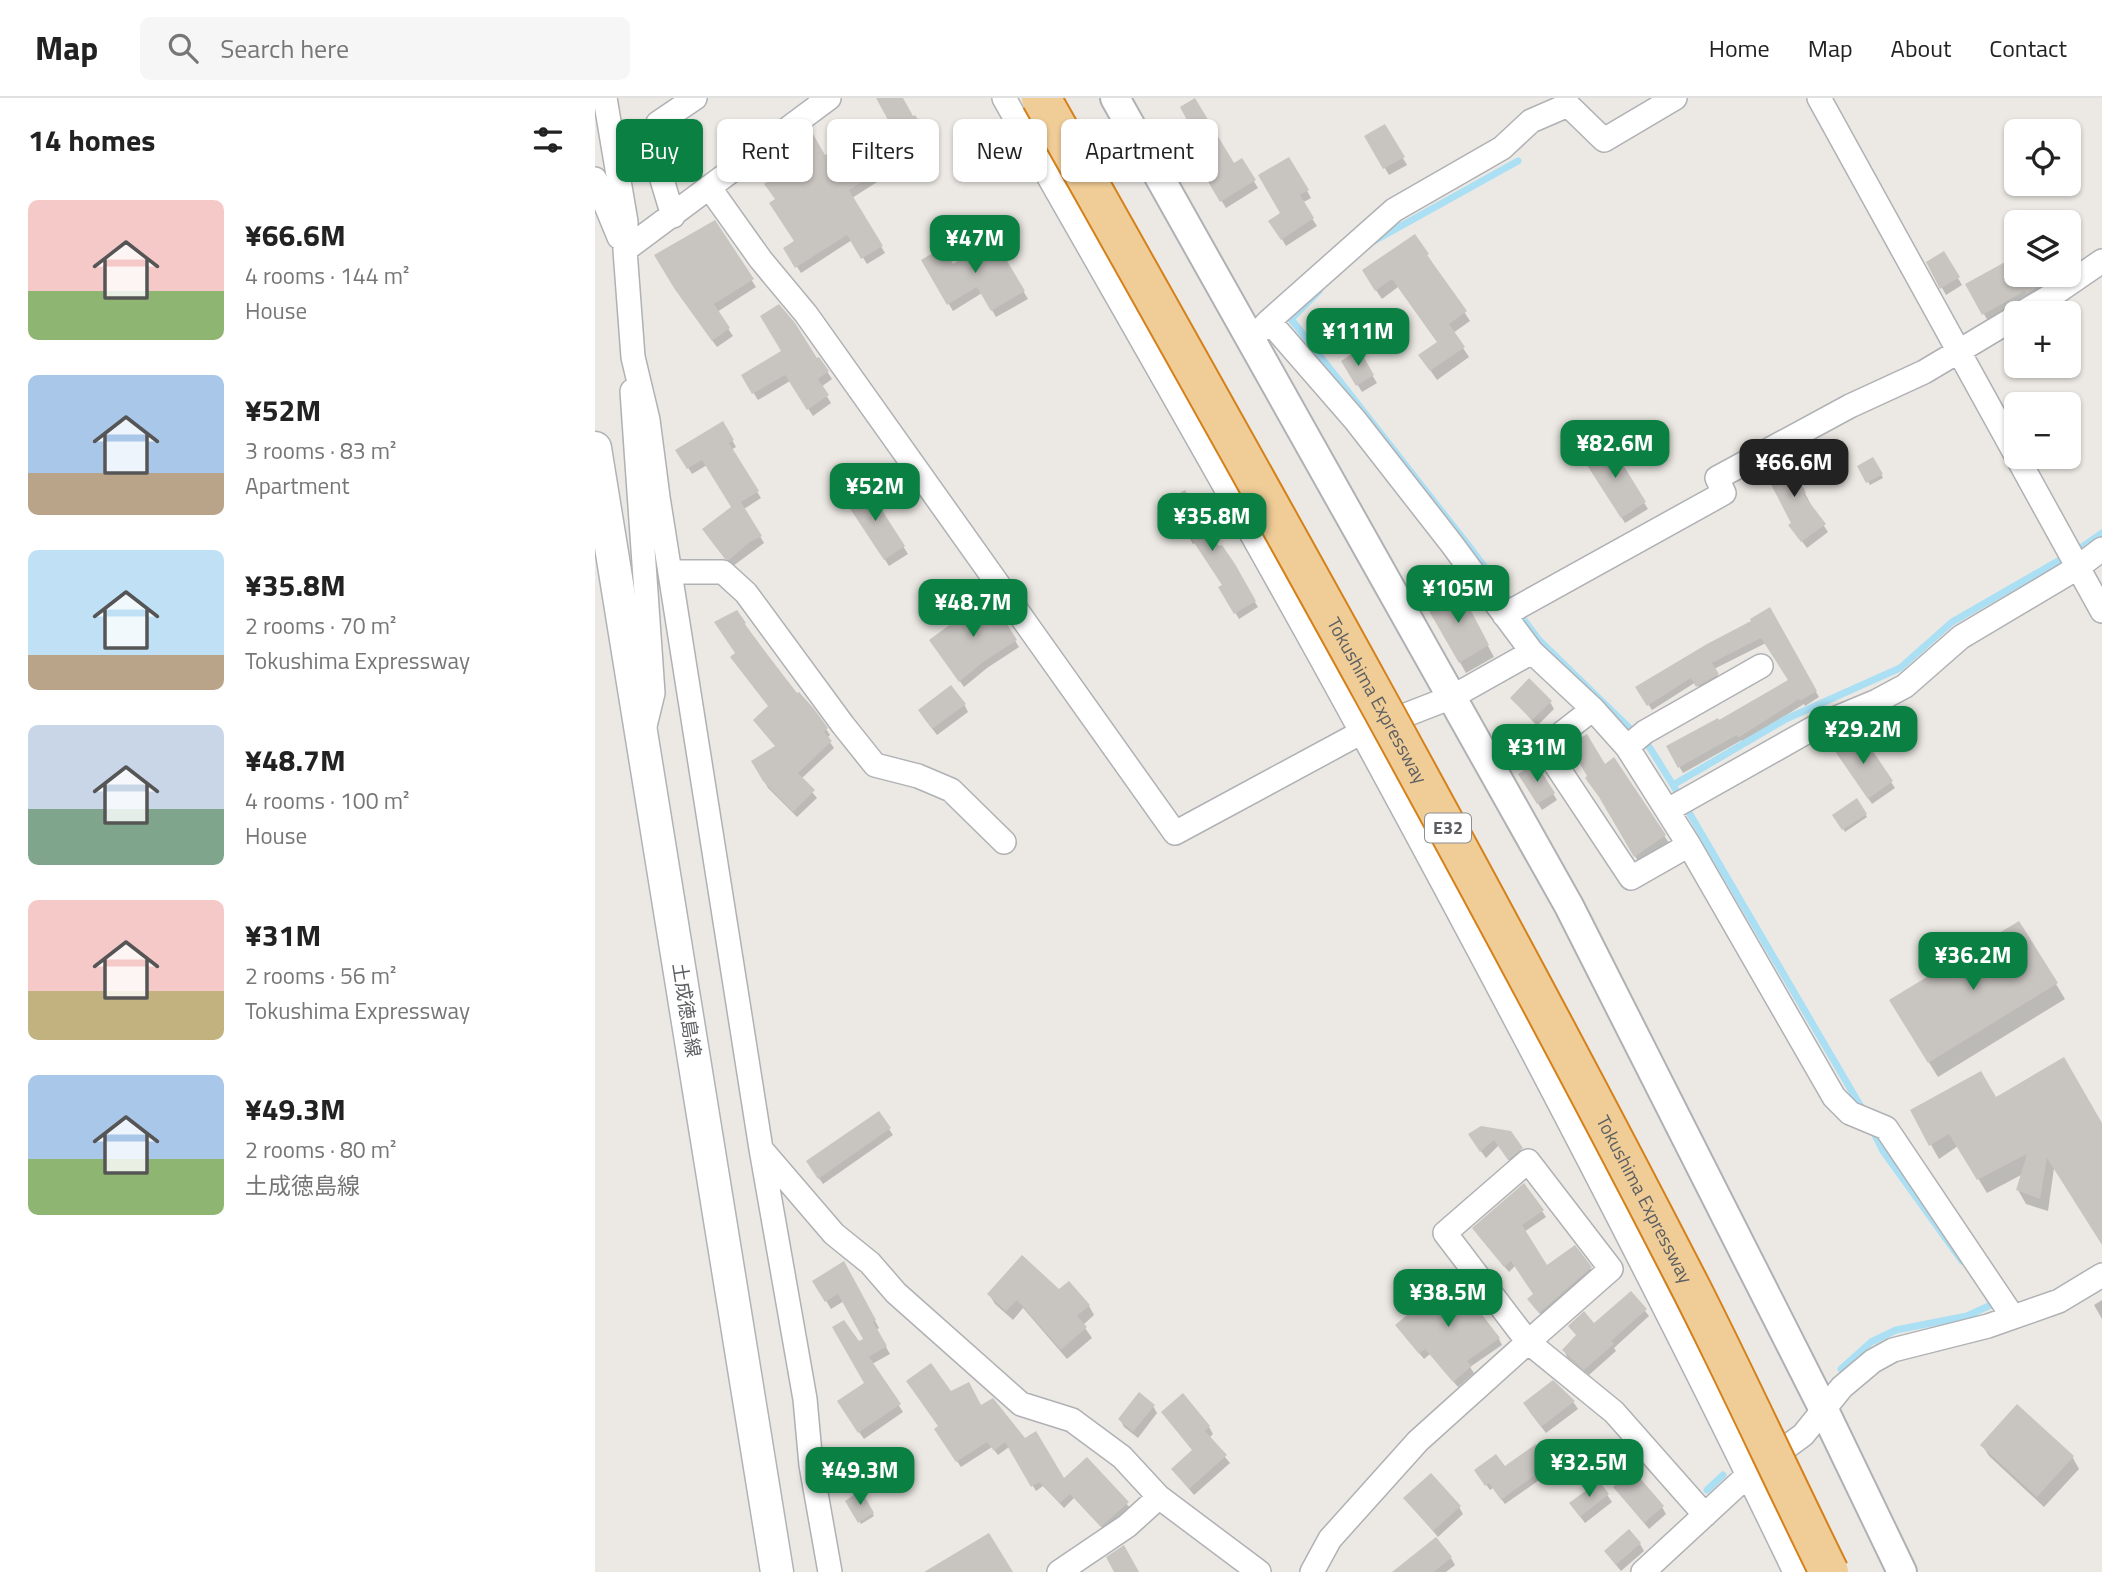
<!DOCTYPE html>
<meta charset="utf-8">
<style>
:root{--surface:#fff;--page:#f6f6f6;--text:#222;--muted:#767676;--line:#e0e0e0;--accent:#0b8043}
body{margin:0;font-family:"Titillium Web","Noto Sans JP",sans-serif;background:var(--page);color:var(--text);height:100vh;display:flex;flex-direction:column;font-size:26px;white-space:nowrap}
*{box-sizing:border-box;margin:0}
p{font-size:23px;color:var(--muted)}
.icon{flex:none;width:38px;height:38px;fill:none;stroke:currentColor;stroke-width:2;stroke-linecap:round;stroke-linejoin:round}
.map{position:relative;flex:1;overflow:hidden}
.sheet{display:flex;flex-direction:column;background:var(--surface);width:595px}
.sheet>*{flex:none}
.guide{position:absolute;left:21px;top:21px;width:665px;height:63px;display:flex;gap:14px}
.tools{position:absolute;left:1409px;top:21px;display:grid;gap:14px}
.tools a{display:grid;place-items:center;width:77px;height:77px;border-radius:10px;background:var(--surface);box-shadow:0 2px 5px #0004;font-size:35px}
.price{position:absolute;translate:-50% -60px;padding:0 16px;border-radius:14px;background:var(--accent);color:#fff;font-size:23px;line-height:46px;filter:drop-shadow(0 2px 4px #0008)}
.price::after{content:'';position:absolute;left:50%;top:42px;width:21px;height:16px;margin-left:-10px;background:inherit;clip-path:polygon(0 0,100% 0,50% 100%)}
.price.selected{background:#222;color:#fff}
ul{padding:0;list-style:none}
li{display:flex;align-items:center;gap:21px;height:175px;padding:0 28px}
li span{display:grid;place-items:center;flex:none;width:196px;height:140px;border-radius:10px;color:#555}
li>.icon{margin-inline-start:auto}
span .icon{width:84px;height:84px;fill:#fffc;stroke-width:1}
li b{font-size:30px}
h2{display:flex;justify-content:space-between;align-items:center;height:84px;padding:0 28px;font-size:30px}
.chip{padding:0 24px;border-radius:10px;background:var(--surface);box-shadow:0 2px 5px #0004;font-size:24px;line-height:63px}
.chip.selected{background:var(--accent);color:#fff}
header{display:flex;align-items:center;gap:42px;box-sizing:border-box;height:98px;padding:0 35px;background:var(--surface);border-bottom:2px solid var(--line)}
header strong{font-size:33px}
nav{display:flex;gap:38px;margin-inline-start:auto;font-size:24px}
.search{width:490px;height:63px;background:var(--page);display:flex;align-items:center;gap:18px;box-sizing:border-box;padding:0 24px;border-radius:10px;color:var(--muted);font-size:26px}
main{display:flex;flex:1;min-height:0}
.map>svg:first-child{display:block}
.shadow{fill:#0003}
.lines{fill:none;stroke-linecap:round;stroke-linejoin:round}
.stream{stroke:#abdff4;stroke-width:7}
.building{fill:#c8c4c0}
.minor-casing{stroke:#afb1b4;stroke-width:26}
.tertiary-casing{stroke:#afb1b4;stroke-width:32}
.secondary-casing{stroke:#b0b3b7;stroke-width:35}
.minor{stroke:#fff;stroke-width:23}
.tertiary{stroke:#fff;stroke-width:28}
.secondary{stroke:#fff;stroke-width:32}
.motorway-bridge-casing{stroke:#d5811b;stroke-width:42;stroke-linecap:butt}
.motorway-bridge{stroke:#f0cd97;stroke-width:38}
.labels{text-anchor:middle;stroke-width:7;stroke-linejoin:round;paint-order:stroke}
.shield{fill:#fff;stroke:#8d8f91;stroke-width:2}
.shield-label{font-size:18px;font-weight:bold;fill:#5c5f62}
.street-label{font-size:19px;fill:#5c5f62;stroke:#fff}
</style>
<header>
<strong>Map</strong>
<div class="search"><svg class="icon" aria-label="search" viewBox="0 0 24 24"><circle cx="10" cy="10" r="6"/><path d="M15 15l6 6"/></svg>Search here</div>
<nav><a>Home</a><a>Map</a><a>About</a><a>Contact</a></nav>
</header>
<main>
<section class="sheet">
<h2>14 homes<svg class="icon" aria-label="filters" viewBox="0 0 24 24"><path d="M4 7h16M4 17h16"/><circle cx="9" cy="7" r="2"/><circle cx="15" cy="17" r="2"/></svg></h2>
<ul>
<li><span style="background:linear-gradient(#f6c9c9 65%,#8fb573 0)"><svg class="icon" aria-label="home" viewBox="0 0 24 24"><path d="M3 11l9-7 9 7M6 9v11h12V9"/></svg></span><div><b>¥66.6M</b><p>4 rooms · 144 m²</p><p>House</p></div></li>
<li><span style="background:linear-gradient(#a9c7e8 70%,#b9a48a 0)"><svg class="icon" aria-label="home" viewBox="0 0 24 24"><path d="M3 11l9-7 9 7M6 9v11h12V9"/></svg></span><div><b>¥52M</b><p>3 rooms · 83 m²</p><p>Apartment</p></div></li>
<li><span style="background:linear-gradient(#bfe0f5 75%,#b9a48a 0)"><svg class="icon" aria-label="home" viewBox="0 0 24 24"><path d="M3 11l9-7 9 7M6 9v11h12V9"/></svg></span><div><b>¥35.8M</b><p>2 rooms · 70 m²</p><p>Tokushima Expressway</p></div></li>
<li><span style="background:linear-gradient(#c9d6e8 60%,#7fa58c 0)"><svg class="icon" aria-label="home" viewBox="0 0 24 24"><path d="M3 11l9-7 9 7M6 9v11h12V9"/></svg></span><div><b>¥48.7M</b><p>4 rooms · 100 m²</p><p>House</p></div></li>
<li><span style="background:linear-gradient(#f6c9c9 65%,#c2b280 0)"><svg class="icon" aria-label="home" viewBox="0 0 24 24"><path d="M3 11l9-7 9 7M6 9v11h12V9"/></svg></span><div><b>¥31M</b><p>2 rooms · 56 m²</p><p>Tokushima Expressway</p></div></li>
<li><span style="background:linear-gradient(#a9c7e8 60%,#8fb573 0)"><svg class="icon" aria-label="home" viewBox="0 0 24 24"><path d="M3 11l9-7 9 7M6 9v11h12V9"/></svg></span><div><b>¥49.3M</b><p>2 rooms · 80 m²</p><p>土成徳島線</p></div></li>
</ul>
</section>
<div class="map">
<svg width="1507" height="1474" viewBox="0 0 1507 1474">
<rect width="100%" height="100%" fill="#ece9e4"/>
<path class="shadow" d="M283,0H306L318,21L320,19L339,48L257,100L290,155L272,166L257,142L206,175L190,150L201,144L230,60L245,66L301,31Z
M789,28L812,67L794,77L771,39Z
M694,61L716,100L707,105L722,128L691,148L676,123L687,116Z
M646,62L663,90L631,110L614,82Z
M119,124L161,189L122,214L138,238L122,249L85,198Z
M399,144L433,201L401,219L387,195L358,213L328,163L358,168Z
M1421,155V177H1445L1454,192L1393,223L1372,187L1414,164L1412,161Z
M1349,156L1367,187L1351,197L1333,165Z
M832,157L875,223L858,235L874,259L842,282L831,266L843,245L803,189L787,201L774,182Z
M188,254L224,261L237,281L226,289L236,305L218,318L195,283L163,302L148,278Z
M763,254L782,285L767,294L748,263Z
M127,325L141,349L136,352L166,400L149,411L169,445L138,468L113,438L138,410L112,367L97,376L83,353Z
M1013,347L1053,411L1030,425L990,361Z
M1191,360L1220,414L1233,434L1212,450L1200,434Z
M1278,361L1288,380L1275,387L1264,368Z
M272,391L313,456L294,468L257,411Z
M573,404L624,451L626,449L663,509L644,521L626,490L629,488L601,445L598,446Z
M869,504L899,559L871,575L833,507Z
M401,512L424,549L392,570L369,589L340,548Z
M1174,512L1224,599L1210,608L1209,606L1148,644L1147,642L1088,675L1073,649L1123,624L1195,583L1171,545L1119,571L1125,582L1106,593L1101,584L1057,612L1043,590L1159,524Z
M141,514L202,598L231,631L235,637L232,640L239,650L206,681L222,700L202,719L173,690L158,663L182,649L175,609L142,556Z
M917,600L955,604L959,611L942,628Z
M369,606L373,614L342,637L329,620Z
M1240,652L1261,656L1296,684L1300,690L1277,706Z
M1019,662L1074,745L1044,765L1011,707L1009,668Z
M941,667L962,702L947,712L926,677Z
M1262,703L1272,719L1250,734L1240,717Z
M1461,886L1470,901L1343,979L1305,918Z
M1401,1002L1507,1030V1144L1459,1070L1453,1113L1431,1106L1423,1092L1428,1076L1392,1095L1363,1048L1344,1061L1317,1013Z
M294,1031L298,1037L228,1086L217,1070Z
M915,1035L930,1058L918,1068L904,1047L891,1060L879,1044Z
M947,1113L951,1119L929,1134L952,1170H995L999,1176L949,1220L938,1208L940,1197L920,1168L914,1174L883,1137Z
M249,1166L284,1230L281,1232L295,1256L277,1266L308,1314L269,1341L248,1311L272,1286L263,1246L270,1242L249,1203L236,1211L220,1184Z
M464,1194L494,1208L499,1217L488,1227L497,1240L472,1261L428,1210L418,1222L400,1206L394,1196Z
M1036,1195L1054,1218L1019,1250L1021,1253L994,1277L972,1259L969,1252Z
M1507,1202V1221L1499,1207Z
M806,1233L904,1241L907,1247L875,1269L879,1275L863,1289L835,1256L829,1261Z
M958,1285L979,1305L983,1311L951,1335L934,1313Z
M356,1296L386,1309L430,1342L469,1383L492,1361L536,1411L510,1433L479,1400L469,1410L448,1388L441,1393L414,1349L403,1357L397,1349L366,1369L341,1332L345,1329Z
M588,1298L614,1329L618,1336L614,1340L635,1365L599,1397L578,1371L598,1353L568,1314Z
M558,1308L562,1315L543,1340L529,1329L525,1321Z
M1423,1309L1478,1360L1484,1371L1449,1409L1394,1358L1387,1347Z
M941,1349L957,1373L910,1406L898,1390L895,1392L885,1378L910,1370Z
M1004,1385L1017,1404L990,1425L981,1413Z
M265,1395L279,1418L266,1426L252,1403Z
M1025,1396L1067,1409L1071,1416L1054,1431Z
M810,1400L864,1409L868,1416L843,1439Z
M1045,1446L1049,1453L1026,1473L1016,1461Z
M856,1460L860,1467L851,1474H817Z"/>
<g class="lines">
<path class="stream" d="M779,143L923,63
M724,193L696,221L877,452L944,542L1055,650L1078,687
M1269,1014L1078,687L1191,621L1305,570L1357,524L1484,451L1507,435
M1277,1031L1288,1053L1367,1163
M1246,1271L1276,1244L1301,1232L1372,1218L1398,1206L1394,1201
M1112,1392L1128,1377"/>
</g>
<path class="building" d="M281,0H308L318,18L320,17L336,40L254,92L288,148L266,161L252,137L200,170L188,150L199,143L174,105L180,101L169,86L198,67L189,52L218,36L230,57L239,52L246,63L298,31Z
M600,0L639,65L647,60L661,82L625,104L612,82L617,79L587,28L593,24L585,9Z
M790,26L810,59L788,71L769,38Z
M694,59L714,92L705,97L719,120L686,142L673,123L685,115L663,77Z
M120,122L159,181L119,206L135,230L117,243L79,190L59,157Z
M820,136L834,156L832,157L872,213L854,226L870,249L835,273L823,257L842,244L797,181L780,193L767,172Z
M399,141L430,193L396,213L382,189L352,207L326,162L348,149L358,166Z
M1349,153L1365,179L1345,191L1331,164Z
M1421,158V177H1462L1431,196L1430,193L1387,217L1370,186Z
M184,206L200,225L222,260L224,259L234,273L223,281L234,297L212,312L190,277L157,296L146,277L186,253L165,218Z
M764,251L779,277L761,288L746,263Z
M128,323L139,342L134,345L164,393L146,404L167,438L155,444L134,462L130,461L107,431L136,409L107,362L92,371L80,352Z
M1014,344L1051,404L1026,420L988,361Z
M1192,358L1211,395L1208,396L1231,426L1206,444L1193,427L1196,425L1168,371Z
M1278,359L1288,376L1271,385L1262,368Z
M272,389L310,448L289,462L250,403Z
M590,392L624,448L627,447L640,466L661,503L639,516L623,489L627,487L596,440L593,441L571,403Z
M864,490L894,547L864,565L830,506Z
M390,501L398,512L402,510L422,542L388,564L364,584L334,542Z
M1175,509L1222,593L1205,603L1204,601L1143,640L1142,637L1083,670L1071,648L1123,620L1124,622L1193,582L1166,540L1117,565L1124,576L1101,589L1096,580L1052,608L1040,589L1112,546L1156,523L1155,521Z
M142,512L151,525L149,526L202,595L204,594L219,611L233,630L229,634L237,643L203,675L220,692L198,714L168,683L156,663L180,648L158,622L173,608L135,559L140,555L119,524Z
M934,580L957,603L937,622L915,600Z
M356,587L371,606L337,631L323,612Z
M992,636L1010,666L1019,659L1071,737L1039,759L1004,699L990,680L992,678L974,647Z
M1248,636L1262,654L1273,646L1298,683L1273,701L1235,646Z
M941,665L960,695L942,706L923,676Z
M1262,700L1272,716L1247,732L1237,717Z
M1424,823L1463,885L1333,965L1294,902Z
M1469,959L1507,1025V1147L1452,1060L1445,1101L1421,1092L1432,1056L1382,1082L1354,1036L1334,1048L1315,1012L1386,973L1401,999Z
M284,1013L296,1030L223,1081L211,1063Z
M886,1028L916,1033L928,1050L913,1062L899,1042L885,1054L873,1036Z
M929,1085L949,1112L927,1127L952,1167L980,1147L997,1169L944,1215L932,1201L938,1196L916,1163L909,1169L877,1130Z
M427,1157L464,1191L474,1183L495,1207L482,1218L492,1229L466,1252L422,1202L411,1213L392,1196Z
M249,1163L281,1222L278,1224L292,1248L274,1259L306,1306L263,1335L242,1303L269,1285L237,1229L249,1222L264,1243L268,1241L243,1196L230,1204L217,1183Z
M858,1179L905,1240L872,1263L877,1268L858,1284L830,1251L824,1256L800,1227Z
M1036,1193L1052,1211L1016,1243L1019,1246L989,1272L967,1252L981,1237L973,1228L989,1213L999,1225Z
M336,1265L356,1293L374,1284L386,1307L398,1300L430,1340L441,1333L469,1380L492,1359L534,1404L506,1429L475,1396L465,1405L444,1384L436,1389L410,1344L399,1353L392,1344L361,1364L339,1331L343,1328L311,1283Z
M958,1282L980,1303L946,1329L928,1305Z
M544,1294L560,1307L538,1334L523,1321Z
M588,1295L615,1328L610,1333L632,1357L594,1391L576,1371L597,1352L566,1314Z
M1422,1306L1479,1358L1442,1399L1385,1347Z
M941,1346L955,1366L906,1402L894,1385L890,1388L879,1372L901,1356L910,1368Z
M1038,1372L1069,1408L1049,1425L1018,1389Z
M836,1375L866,1408L838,1433L808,1400Z
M1004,1383L1014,1396L985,1419L974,1405Z
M266,1392L279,1415L263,1425L250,1403Z
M1034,1431L1046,1445L1021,1467L1009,1453Z
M394,1435L418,1474H329Z
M841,1439L857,1459L839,1474H797Z
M529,1447L544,1474H519L511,1459Z"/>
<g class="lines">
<g class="minor-casing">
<path id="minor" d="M10,0L31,124L30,152L38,259L53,322L63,399L166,1051L210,1301L216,1367L235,1474
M409,0C529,212 652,423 768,637C918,913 1064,1191 1200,1474
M1224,0L1507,513
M0,81L24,139
M114,89L166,162L211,216L580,735L767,634L857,599L937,554
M78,118L65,75L63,25L100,0
M30,152L234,0
M1427,215L1459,196L1507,163
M674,223L799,112L907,50L936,23L973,7L1009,42L1080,0
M655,243L674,223L760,322L856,445L937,554L998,611L1032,649L1094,747L1239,999L1255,1015L1291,1030L1418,1219
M37,293L58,595L50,628
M75,474H128L151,495L248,627L280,667L323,678L356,692L409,744
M909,517L1129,395L1122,380L1255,308L1329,274L1421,219
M998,611L949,649L1036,780L1094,747
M1032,649L1050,634L1166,568
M1073,712L1222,628L1282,603L1310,588L1366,539L1482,470L1507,451
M166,1051L239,1136L275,1165L301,1195L426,1306L477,1322L527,1359L564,1399L664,1474
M464,1474L532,1428L564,1399
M717,1474L735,1441L823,1343L933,1244L850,1135L933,1063L1016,1171L933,1244L1019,1314L1110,1417
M1048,1474L1153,1377L1208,1337L1247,1289L1278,1263L1298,1252L1393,1228L1464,1203L1507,1177"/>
</g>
<g class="tertiary-casing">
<path id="tertiary" d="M520,0L974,808L1229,1312L1307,1474"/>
</g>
<g class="secondary-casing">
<path id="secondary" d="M0,350L182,1474"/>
</g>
<use href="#minor" class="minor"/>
<use href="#tertiary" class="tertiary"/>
<use href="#secondary" class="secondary"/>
<g class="motorway-bridge-casing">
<g id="motorway-bridge">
<path id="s1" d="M446,0C669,395 891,791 1098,1194C1145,1287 1188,1381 1234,1474"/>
</g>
</g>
<use href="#motorway-bridge" class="motorway-bridge"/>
</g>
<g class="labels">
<rect class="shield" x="830" y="715.5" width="46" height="29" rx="5"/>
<g class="shield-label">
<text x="853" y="736">E32</text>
</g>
<g class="street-label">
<text dy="7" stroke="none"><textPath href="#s1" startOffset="690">Tokushima Expressway</textPath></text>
<text transform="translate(92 912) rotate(81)" y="7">土成徳島線</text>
<text dy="7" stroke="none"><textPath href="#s1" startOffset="1256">Tokushima Expressway</textPath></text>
</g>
</g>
</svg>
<div class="tools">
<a><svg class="icon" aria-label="locate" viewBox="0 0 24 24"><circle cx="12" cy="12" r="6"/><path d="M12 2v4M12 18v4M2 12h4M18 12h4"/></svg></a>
<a><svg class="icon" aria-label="layers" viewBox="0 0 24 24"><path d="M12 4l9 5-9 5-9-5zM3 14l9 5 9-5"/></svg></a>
<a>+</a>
<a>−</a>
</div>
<b class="price" style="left:380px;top:177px">¥47M</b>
<b class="price" style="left:763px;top:270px">¥111M</b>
<b class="price" style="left:1020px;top:382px">¥82.6M</b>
<b class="price selected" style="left:1199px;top:401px">¥66.6M</b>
<b class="price" style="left:280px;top:425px">¥52M</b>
<b class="price" style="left:617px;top:455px">¥35.8M</b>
<b class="price" style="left:863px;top:527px">¥105M</b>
<b class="price" style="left:378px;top:541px">¥48.7M</b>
<b class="price" style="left:1268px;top:668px">¥29.2M</b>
<b class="price" style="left:942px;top:686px">¥31M</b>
<b class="price" style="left:1378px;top:894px">¥36.2M</b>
<b class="price" style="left:853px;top:1231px">¥38.5M</b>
<b class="price" style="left:994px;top:1401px">¥32.5M</b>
<b class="price" style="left:265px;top:1409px">¥49.3M</b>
<div class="guide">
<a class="chip selected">Buy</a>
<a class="chip">Rent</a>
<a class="chip">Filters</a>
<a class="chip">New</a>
<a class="chip">Apartment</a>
</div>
</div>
</main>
